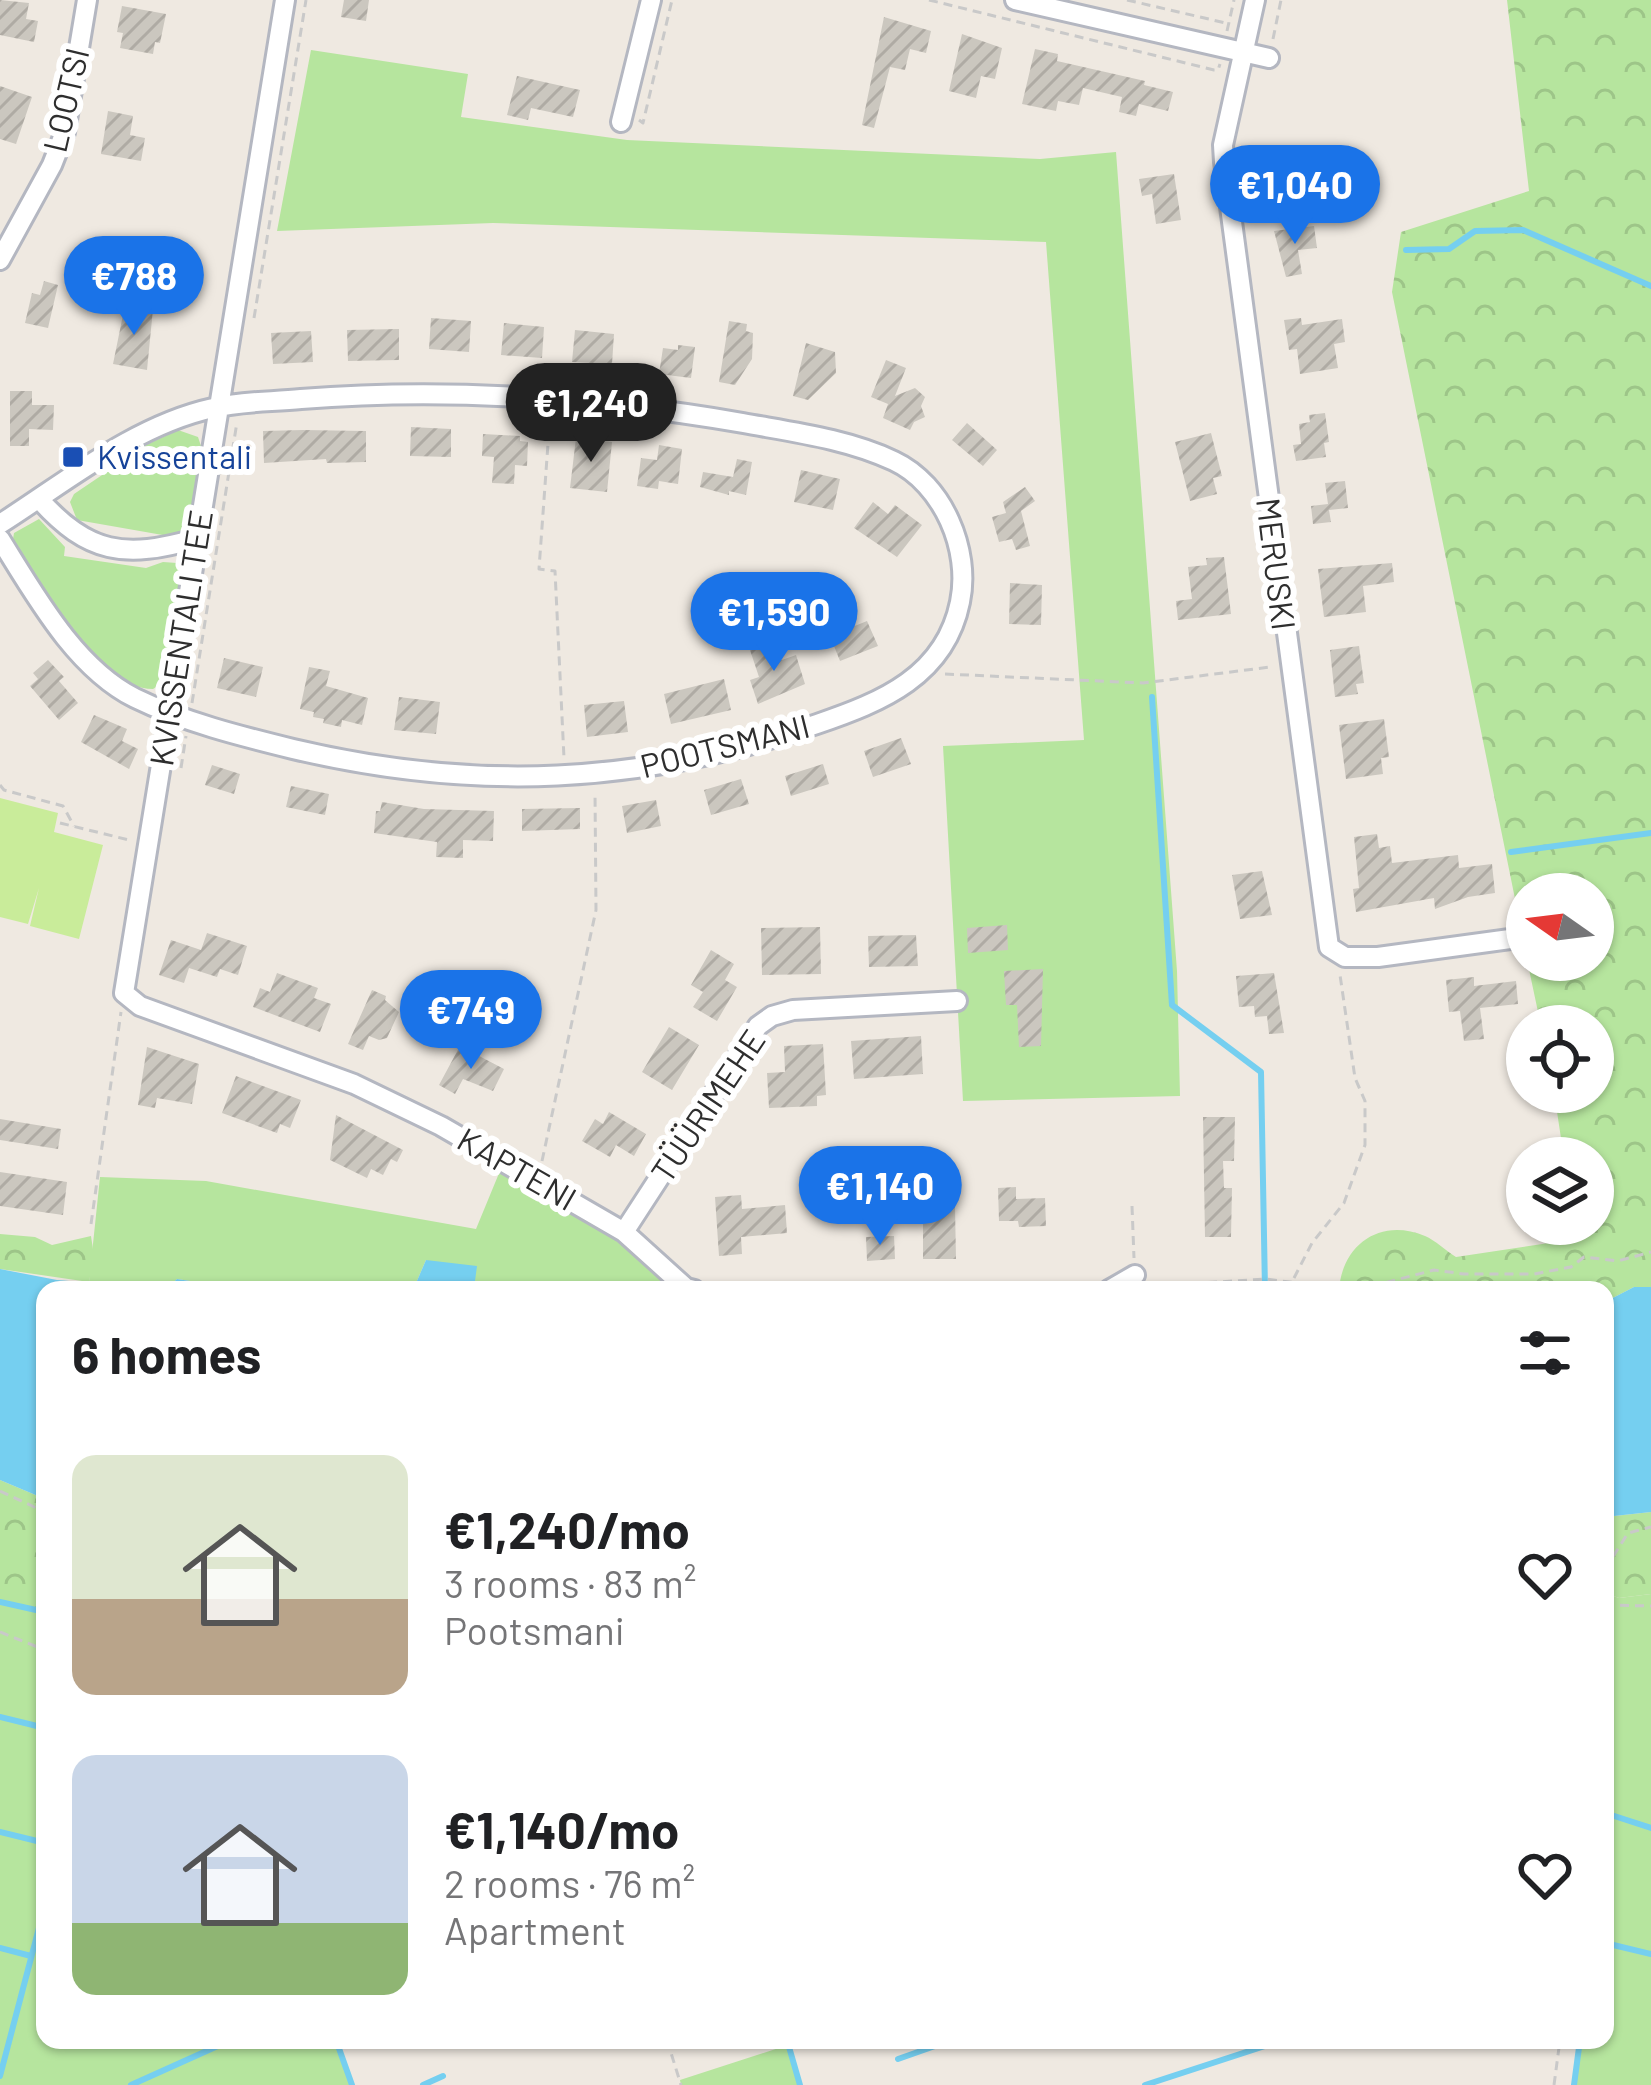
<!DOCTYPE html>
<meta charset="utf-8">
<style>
:root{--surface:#fff;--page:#f6f6f6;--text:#202124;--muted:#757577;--accent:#1a73e8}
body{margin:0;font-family:Barlow,sans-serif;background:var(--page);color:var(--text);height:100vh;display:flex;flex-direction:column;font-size:45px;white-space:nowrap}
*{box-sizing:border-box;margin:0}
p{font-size:39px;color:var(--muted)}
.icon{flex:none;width:66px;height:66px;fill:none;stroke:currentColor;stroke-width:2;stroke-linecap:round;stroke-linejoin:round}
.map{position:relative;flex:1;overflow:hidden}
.side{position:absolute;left:36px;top:1281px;width:1578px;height:768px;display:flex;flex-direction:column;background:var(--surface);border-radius:24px;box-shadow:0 3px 9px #0004}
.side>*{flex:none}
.needle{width:78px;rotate:284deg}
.tools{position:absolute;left:1506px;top:873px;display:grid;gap:24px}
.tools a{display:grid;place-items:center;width:108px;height:108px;border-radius:50%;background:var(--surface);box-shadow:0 3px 9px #0004;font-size:60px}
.price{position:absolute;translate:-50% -102px;padding:0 27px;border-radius:42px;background:var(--accent);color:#fff;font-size:39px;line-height:78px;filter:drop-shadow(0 3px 6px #0008)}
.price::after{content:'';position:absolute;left:50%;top:72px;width:36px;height:27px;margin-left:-18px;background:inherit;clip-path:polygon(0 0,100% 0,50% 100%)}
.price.on{background:#222;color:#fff}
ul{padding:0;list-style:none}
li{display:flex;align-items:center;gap:36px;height:300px;padding:0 36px}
li span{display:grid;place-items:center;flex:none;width:336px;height:240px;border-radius:24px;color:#555}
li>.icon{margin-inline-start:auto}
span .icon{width:144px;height:144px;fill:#fffc;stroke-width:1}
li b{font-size:51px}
h2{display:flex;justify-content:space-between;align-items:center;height:144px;padding:0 36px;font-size:51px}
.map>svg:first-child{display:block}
.grass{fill:#b6e59e}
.forest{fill:url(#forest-crowns)}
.pitch{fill:#c9ec9a}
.water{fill:#75cff0}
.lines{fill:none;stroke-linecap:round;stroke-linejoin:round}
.stream{stroke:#75cff0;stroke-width:6}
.building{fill:url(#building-hatch)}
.street-casing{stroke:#b4b7c1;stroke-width:24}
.path{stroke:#c9c9c9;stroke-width:3;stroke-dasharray:9 6;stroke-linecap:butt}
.street{stroke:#fff;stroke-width:18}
.transit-dot{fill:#1a4fb4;stroke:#fff;stroke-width:4.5}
.labels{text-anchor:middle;stroke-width:12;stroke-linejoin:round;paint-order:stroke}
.street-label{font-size:33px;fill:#2e2e2e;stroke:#fff}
.transit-label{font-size:33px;fill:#164399;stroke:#fff;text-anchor:start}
</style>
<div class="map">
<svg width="1651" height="2085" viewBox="0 0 1651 2085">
<defs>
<pattern id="forest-crowns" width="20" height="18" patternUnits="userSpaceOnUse" patternTransform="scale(3)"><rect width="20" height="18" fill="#b6e59e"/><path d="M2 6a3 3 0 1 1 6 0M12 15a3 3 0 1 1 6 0" fill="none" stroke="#9dc588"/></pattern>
<pattern id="building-hatch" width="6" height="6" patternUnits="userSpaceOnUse" patternTransform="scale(3)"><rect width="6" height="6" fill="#cbc7bf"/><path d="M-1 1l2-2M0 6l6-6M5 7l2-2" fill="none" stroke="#afaba4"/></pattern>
</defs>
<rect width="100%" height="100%" fill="#efe9e1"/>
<path class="grass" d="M311,50L468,74L461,117L627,140L1040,159L1116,152L1177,971L1180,1096L963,1101L943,746L1084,740L1046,242L493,223L277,231Z
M178,430L198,437L201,446C197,477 201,517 174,537L77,520L70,502L74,494L148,444Z
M39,519L65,547L64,556L146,568L163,562L177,563L183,571L162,683L153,689C96,689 41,586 12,545L14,533Z
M502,1166L617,1237L674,1284L672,1290H480L475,1281L426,1260L413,1290H249L177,1279L167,1289L89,1282L100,1177L206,1181L476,1229Z
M1605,1593L1619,1598L1651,1594V2085H1574L1580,2040H1605L1609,1825L1605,1809Z
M0,1602L45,1612V2040H336L352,2085H0Z
M788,2045L800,2085H681L680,2080Z"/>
<path class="forest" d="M1507,0H1651V1287H1634L1605,1302V1290H1339C1342,1245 1380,1217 1425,1236C1435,1240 1446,1251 1456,1257L1575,1239L1573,1224H1593V1158H1564L1554,1092H1593V1026H1541L1527,960H1593V894H1527V958L1392,292L1401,232L1529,191Z
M0,1234L35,1237L52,1245L91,1236L94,1256L89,1282L0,1269Z
M0,1480L45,1499V1612L0,1602Z
M1651,1512V1594L1619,1598L1605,1593V1517Z"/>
<path class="pitch" d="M0,798L58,813L54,832L103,845L79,939L30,926L39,888L28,924L0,917Z"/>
<path class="water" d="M426,1260L477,1266L475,1281L480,1290H413Z
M0,1269L57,1280L166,1289L177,1279L249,1290H45V1499L0,1480Z
M1634,1287H1651V1512L1605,1517V1302Z"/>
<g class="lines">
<path class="stream" d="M1406,250L1449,249L1475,231L1523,230L1651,286
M1152,697L1172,1005L1261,1072L1265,1290
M1511,852L1651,833
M0,1602L45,1612
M0,1717L45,1728
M1605,1809L1609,1825L1605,1868
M1605,1813L1651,1828
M0,1832L45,1843
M1605,1943L1651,1954
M0,1948L31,1956
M336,2040L352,2085
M787,2040L800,2085
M898,2059L952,2040
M0,2076L45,1905
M131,2085L231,2040
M423,2085L443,2076
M1145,2085L1283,2040
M1574,2085L1580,2040"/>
</g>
<path class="building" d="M0,0L29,3L26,19L38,21L34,42L0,35Z
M344,0H369L366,21L341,17Z
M122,6L166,14L160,43L155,42L153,54L120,48L123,33L117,32Z
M884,17L931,31L926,53L910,49L905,70L890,67L874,128L862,125Z
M962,34L1002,48L995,79L981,76L976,98L949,91Z
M1035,49L1058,54L1057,61L1145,81L1144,85L1173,92L1168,111L1139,104L1136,116L1119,112L1122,97L1083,88L1079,105L1058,101L1056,111L1022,104Z
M517,76L580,90L573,117L531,108L528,120L507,115Z
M0,86L32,97L16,144L0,139Z
M108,111L133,116L130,135L145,138L141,161L101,154Z
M1174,174L1181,220L1156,224L1152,194L1142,196L1139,179Z
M1314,226L1317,248L1298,250L1302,274L1286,277L1274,231Z
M44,281L58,285L48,328L25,323L32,293L40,295Z
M125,305L153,309L147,370L113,364Z
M431,318L471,321L469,352L429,349Z
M1301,318L1302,325L1342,319L1345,342L1334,344L1338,368L1300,374L1297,349L1289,350L1284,320Z
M729,321L747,324L746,331L753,333L752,359L735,385L719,382Z
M504,323L544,327L542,358L501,355Z
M399,329V360L348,361L347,330Z
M575,330L614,334L612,364L572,362Z
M311,331L313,362L273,364L271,333Z
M806,343L835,352L836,373L808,400L793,396Z
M678,345L695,347L691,378L659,374L663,348L678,350Z
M886,360L906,368L895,396L915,388L925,397L921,406L925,417L914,422L910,430L883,418L888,404L871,397Z
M10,391H32V405H54L53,430L29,429V446H10Z
M1325,413L1329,442L1324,443L1326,457L1296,461L1293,445L1301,444L1299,424L1310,422L1309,415Z
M967,423L997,450L983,466L952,440Z
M411,427L451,429V457L410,456Z
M303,430L366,431V462L327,463L326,459L264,463L263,431Z
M1211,433L1222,476L1213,478L1217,494L1190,501L1175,442Z
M483,434L520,436V441L528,442L527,466L515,465L514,484L492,483L494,457L482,456Z
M576,438L612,442L607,492L570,488Z
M659,445L682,449L678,484L659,481L658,489L637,486L641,458L657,460Z
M737,459L752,462L746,495L729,491V495L700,487L703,472L733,477Z
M801,470L840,479L833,510L794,502Z
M1345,481L1348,508L1329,510L1331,522L1313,524L1311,506L1328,504L1325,483Z
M1025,487L1035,501L1021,511L1030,546L1016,550L1012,539L999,542L992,517L1006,513L1003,502Z
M873,502L888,514L895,505L922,525L897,557L854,528Z
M1224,557L1231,614L1178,620L1176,601L1192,599L1188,567L1207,565L1206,558Z
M1392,563L1394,582L1363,586L1366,612L1324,617L1318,569Z
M1010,583L1042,585L1041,625L1009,624Z
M867,621L878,646L840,661L830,636Z
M770,643L776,662L796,655L805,684L758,704L750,680L759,677L750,650Z
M1359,646L1364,683L1356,684L1358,694L1335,697L1330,650Z
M224,658L263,667L256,697L217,688Z
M48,660L64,677L59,681L78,703L59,720L30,686L38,679L33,673Z
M309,667L330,671L326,686L368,698L362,725L342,720L341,727L323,723L324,719L313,717L314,712L300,709Z
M724,679L731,710L671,724L664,694Z
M399,697L440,702L436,734L394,730Z
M624,701L628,732L587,737L584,705Z
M94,715L127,729L122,741L138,749L129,769L81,742Z
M1384,719L1389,757L1381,758L1383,774L1346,779L1339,725Z
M901,738L911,764L873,777L864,751Z
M823,764L829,784L791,796L785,776Z
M212,765L240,774L234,794L205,785Z
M741,779L749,804L711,815L704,790Z
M291,786L329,794L325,815L286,807Z
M656,800L661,826L627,833L622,806Z
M382,802L424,809L494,811L493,841L463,840V858L436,857L437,842L374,833L376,811H380Z
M580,808V829L522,831V809Z
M1377,834L1379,848L1390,846L1392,863L1458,855L1459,868L1492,864L1495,893L1468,897L1435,909L1434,898L1356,912L1353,889L1359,888L1354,837Z
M1262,871L1272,915L1240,919L1232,875Z
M1007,925L1008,950L968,953L967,928Z
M820,927L821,974L762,975L761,928Z
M207,933L247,946L238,975L220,969L217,977L189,968L184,983L159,975L171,940L201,950Z
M916,935L918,966L869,967L868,936Z
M711,950L734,964L725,980L737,987L717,1021L693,1007L703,992L691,985Z
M1043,969L1041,1046L1019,1047L1017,1005H1006L1004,971Z
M277,973L318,988L314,998L331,1004L320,1032L253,1007L260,988L270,992Z
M1274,973L1284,1033L1269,1034L1267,1016L1255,1017L1254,1006L1239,1007L1236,976Z
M1474,977V986L1516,981L1518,1004L1480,1008L1484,1039L1464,1041L1460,1011L1449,1012L1446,980Z
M372,990L386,996L385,1000L399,1012L387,1038L379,1040L369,1036L363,1050L348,1044Z
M669,1027L699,1045L672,1090L642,1072Z
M921,1036L923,1074L854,1079L851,1041Z
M823,1044L826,1095L817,1096V1106L769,1108L767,1073L785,1072L784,1046Z
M460,1046L504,1069L493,1091L463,1079L455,1094L439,1085Z
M147,1047L199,1064L192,1104L157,1098L155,1108L138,1105Z
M236,1076L301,1100L290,1128L280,1124L277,1133L222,1113Z
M609,1112L646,1134L634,1156L616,1145L610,1157L582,1141L595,1119L603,1124Z
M336,1115L403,1150L397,1162L391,1159L383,1175L371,1169L367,1178L330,1160Z
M1203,1117H1235L1234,1161H1223L1224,1188H1232L1231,1237H1205Z
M0,1119L61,1129L58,1149L0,1140Z
M0,1172L67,1182L63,1215L0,1206Z
M1016,1187V1199L1045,1198L1046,1226L1019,1227L1018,1221H999L998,1188Z
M741,1195L742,1209L785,1205L787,1233L741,1237L742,1254L719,1256L715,1197Z
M923,1207H955L956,1259H923Z
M894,1236L895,1259L867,1261L866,1237Z"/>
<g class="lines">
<g class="street-casing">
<path id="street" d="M285,0L124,993L140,1006L354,1084L441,1126L624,1232L686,1288L694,1290
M1015,0L1269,58
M1255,0L1223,145L1224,162L1329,947L1345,957H1378L1510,939
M621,122L651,0
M0,260L52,165L65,132L87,0
M39,499C88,554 125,559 195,539
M0,524C66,482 135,425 213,408C241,401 272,402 301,399C449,387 598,398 743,423C792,432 848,439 894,461C943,484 971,550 960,602C945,676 882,702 817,724C641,785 475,792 293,749C240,736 184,722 135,698C75,668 35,595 0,539
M624,1232L758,1026L772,1016L793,1010L957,1001
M1109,1290L1135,1275"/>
</g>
<path class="path" d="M929,0L1214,70H1218L1220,64
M1127,0L1230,24
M1227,31L1234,0
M1273,39L1281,0
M639,120L643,123L672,0
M254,318L306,0
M550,416L539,569L555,571L564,758
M945,674L1143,683L1270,667
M192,703L237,422
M181,768L186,736
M0,785L4,790L63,806L74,826
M60,823L129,840
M542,1161L596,910L595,792
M1132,1206L1134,1258
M91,1224L121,1012
M1294,1278L1312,1243L1344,1203L1365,1145V1101L1355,1078L1340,975
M1149,1283L1154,1286L1265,1279L1357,1290L1434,1270L1464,1274H1534L1571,1267L1584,1257L1618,1261L1651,1252
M0,1491L45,1512
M1605,1569L1628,1533L1651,1527
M1605,1605L1651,1606
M0,1632L45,1650
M667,2040L681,2085
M1554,2085L1560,2040"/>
<use href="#street" class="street"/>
</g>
<rect class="transit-dot" x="61" y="445" width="24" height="24" rx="6"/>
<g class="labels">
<g class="street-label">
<text transform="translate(66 100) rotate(-77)" y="12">LOOTSI</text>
<text transform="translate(1276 564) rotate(83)" y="12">MERUSKI</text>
<text transform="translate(181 638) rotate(-81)" y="12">KVISSENTALI TEE</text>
<text transform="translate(725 746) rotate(-14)" y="12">POOTSMANI</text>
<text transform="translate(708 1106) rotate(-56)" y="12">TÜÜRIMEHE</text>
<text transform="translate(517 1169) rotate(30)" y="12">KAPTENI</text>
</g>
<g class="transit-label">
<text x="97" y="469">Kvissentali</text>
</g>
</g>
</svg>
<div class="tools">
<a><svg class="needle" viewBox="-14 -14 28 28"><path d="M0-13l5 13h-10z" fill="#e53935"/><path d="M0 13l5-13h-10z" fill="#757577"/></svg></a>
<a><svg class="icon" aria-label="locate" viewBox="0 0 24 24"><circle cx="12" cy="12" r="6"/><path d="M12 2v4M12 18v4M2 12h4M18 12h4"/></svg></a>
<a><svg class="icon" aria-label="layers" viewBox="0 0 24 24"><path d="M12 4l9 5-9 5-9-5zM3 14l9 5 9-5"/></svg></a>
</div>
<b class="price" style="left:1295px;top:247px">€1,040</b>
<b class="price" style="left:134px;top:338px">€788</b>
<b class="price on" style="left:591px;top:465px">€1,240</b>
<b class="price" style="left:774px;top:674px">€1,590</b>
<b class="price" style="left:471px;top:1072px">€749</b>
<b class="price" style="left:880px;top:1248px">€1,140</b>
<section class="side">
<h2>6 homes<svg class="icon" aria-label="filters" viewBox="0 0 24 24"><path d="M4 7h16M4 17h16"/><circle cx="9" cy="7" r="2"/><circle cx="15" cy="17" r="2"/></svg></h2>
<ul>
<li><span style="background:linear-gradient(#dfe7d0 60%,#b9a48a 0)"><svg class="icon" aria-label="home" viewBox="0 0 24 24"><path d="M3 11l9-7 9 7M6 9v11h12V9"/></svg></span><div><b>€1,240/mo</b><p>3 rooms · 83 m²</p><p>Pootsmani</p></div><svg class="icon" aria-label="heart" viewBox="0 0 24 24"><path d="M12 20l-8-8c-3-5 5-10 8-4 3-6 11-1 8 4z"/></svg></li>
<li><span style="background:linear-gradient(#c9d6e8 70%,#8fb573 0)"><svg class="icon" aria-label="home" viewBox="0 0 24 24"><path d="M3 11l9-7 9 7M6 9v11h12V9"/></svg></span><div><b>€1,140/mo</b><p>2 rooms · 76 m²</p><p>Apartment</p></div><svg class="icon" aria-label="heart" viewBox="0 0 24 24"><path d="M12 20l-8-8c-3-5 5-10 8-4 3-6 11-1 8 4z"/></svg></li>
</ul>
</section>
</div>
